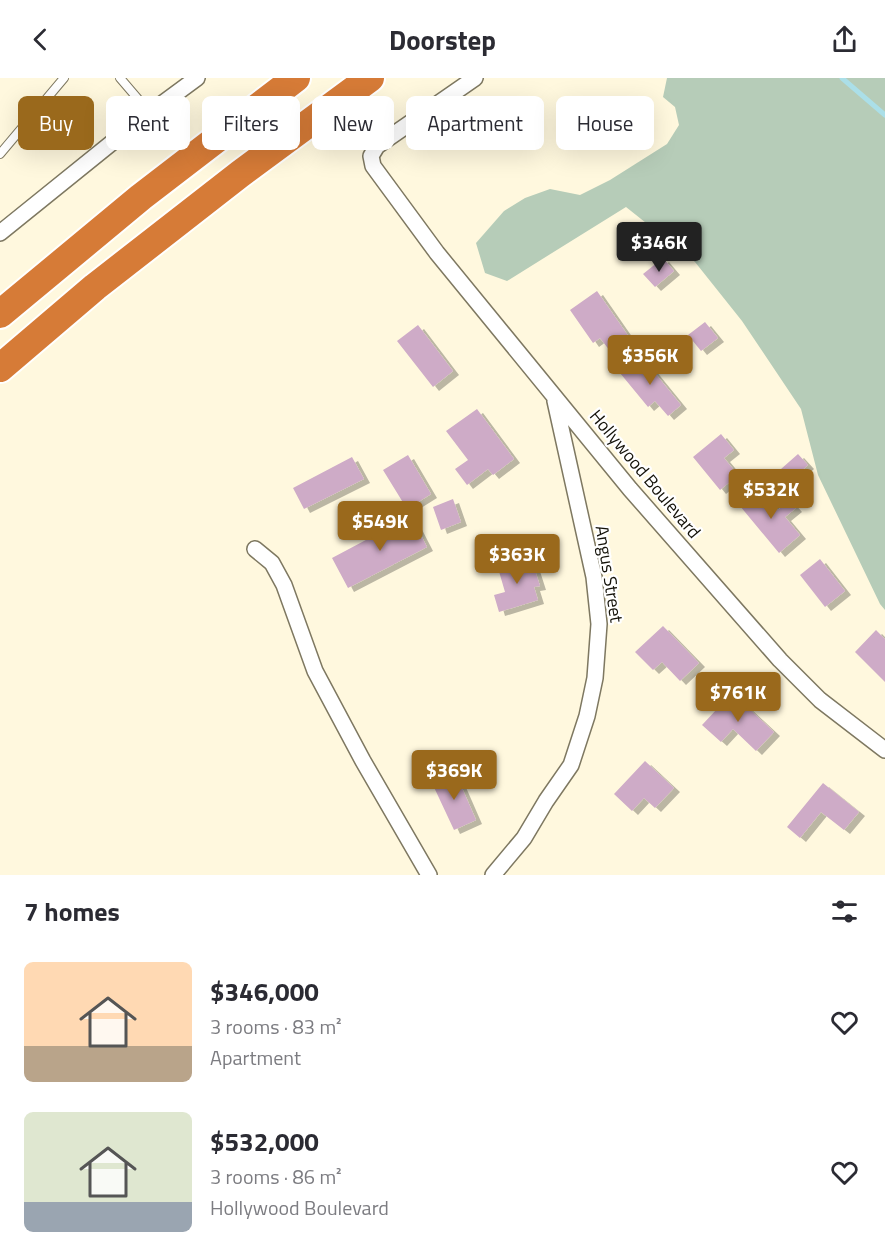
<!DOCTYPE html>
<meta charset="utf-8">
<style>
:root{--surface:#fff;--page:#f2f2f3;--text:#2b2b33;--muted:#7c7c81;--accent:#9a691c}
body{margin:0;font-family:"Titillium Web",sans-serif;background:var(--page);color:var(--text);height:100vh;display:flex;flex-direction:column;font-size:22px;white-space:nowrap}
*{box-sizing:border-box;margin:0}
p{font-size:20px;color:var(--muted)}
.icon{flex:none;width:33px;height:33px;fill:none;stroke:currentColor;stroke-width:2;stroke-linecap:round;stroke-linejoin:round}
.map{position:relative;height:797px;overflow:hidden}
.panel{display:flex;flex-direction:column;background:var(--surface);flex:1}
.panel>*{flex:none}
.guide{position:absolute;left:18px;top:18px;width:849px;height:54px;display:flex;gap:12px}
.price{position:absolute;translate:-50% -51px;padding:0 14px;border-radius:6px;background:var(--accent);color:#fff;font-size:20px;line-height:39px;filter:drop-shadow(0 2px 3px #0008)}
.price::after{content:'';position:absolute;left:50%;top:36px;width:18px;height:14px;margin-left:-9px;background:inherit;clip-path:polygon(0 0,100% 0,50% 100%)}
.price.on{background:#222;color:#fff}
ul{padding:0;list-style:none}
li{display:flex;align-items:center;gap:18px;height:150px;padding:0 24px}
li span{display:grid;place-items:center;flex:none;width:168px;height:120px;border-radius:9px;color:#555}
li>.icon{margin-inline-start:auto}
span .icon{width:72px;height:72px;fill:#fffc;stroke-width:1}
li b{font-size:26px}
h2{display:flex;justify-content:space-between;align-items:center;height:72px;padding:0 24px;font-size:26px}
.pill{padding:0 21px;border-radius:9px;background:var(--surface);box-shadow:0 6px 24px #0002;font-size:21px;line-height:54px}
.pill.on{background:var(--accent);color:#fff}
header{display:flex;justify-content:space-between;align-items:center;height:78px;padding:0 24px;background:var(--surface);font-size:27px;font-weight:700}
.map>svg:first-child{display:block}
.green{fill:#b6ccb8}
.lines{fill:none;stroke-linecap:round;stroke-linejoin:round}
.stream{stroke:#abdfe8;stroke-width:5}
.building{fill:#ceabc7;filter:url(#shadow)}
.service-casing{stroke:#7e7861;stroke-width:10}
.minor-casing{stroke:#7e7861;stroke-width:18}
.motorway-casing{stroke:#fff;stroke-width:32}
.service{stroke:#fff;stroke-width:8}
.minor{stroke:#fff;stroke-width:15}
.motorway{stroke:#d67b37;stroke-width:28}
.labels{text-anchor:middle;stroke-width:4.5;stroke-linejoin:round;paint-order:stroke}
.street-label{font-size:18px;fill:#131108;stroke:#fff}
</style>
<header><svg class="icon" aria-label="back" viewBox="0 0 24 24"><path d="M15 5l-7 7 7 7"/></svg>Doorstep<svg class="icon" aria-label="share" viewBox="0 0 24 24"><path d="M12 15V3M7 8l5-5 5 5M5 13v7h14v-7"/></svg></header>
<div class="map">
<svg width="885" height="797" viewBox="0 0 885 797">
<defs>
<filter id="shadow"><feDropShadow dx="6" dy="4" stdDeviation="0" flood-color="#0004"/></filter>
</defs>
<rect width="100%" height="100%" fill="#fff8de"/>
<path class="green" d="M667,0H885V532L880,526L818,397L801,331L742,243L695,184L626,129L507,203L485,195L476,165L504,133L525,120L550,111L580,117L610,102L667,66L679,47L675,29L663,19Z"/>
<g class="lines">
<path class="stream" d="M842,0L885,37"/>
</g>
<path class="building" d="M663,180L674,193L655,209L643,196Z
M597,213L629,259L610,273L600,260L593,265L570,232Z
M705,244L718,260L701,273L688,257Z
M418,247L453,293L433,309L397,263Z
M641,278L681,327L668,338L655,323L648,329L620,295Z
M477,331L514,381L493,397L488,391L467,407L455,391L468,382L446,353Z
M721,356L734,372L724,380L738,397L720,412L693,379Z
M798,376L808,387L791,402L781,391Z
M408,377L431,416L407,431L383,392Z
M352,379L364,401L304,431L293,410Z
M761,411L778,432L789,422L796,430L785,439L800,457L779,475L740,428Z
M453,421L461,444L441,452L433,429Z
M411,438L427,469L348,510L332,480Z
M531,480L540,508L534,509L538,522L499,534L494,517L505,514L498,490Z
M820,481L845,513L825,529L800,497Z
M663,548L699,585L680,603L662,584L653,592L635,574Z
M876,552L885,561V604L855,574Z
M732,615L774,654L756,673L733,651L721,664L702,647Z
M645,683L674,710L655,730L644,720L632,733L614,716Z
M455,694L476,742L454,752L432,705Z
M823,705L859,734L844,752L821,734L800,760L787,749Z"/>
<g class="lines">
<g class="service-casing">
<path id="service" d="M120,0L150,35
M0,76L64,0"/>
</g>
<g class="minor-casing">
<path id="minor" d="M475,0L377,68L371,78L373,88L437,175L630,411L780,582L820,622L885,672
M0,155L140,42L197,0
M255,471L272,485L284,507L315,593L363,683L429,797
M493,797L524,760L546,723L571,687L587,638L595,600L599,546L594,499L555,323"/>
</g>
<g class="motorway-casing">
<path id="motorway" d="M0,236L141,119L296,0
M0,290L95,209L240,96L370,0"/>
</g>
<use href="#service" class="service"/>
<use href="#minor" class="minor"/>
<use href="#motorway" class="motorway"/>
</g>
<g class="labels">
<g class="street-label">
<text transform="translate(645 396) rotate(50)" y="6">Hollywood Boulevard</text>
<text transform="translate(609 496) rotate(81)" y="6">Angus Street</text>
</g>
</g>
</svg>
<b class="price on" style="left:659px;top:195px">$346K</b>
<b class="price" style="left:650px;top:308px">$356K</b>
<b class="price" style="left:771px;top:442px">$532K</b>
<b class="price" style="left:380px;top:474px">$549K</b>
<b class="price" style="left:517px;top:507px">$363K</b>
<b class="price" style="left:738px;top:645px">$761K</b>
<b class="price" style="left:454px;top:723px">$369K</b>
<div class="guide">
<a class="pill on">Buy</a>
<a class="pill">Rent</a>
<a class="pill">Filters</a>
<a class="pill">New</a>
<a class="pill">Apartment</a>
<a class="pill">House</a>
</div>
</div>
<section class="panel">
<h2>7 homes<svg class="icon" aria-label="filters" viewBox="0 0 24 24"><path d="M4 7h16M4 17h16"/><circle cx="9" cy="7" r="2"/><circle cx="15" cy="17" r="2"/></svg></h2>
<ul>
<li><span style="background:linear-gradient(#ffd9b3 70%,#b9a48a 0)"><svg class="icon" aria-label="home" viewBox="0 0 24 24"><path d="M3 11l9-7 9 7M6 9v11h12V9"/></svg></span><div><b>$346,000</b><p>3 rooms · 83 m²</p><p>Apartment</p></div><svg class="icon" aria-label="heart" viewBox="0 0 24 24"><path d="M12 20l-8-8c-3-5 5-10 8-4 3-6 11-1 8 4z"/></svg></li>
<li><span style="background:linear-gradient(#dfe7d0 75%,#9aa5b1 0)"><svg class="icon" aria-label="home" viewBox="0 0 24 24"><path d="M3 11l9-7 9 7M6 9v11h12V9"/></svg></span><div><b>$532,000</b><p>3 rooms · 86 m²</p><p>Hollywood Boulevard</p></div><svg class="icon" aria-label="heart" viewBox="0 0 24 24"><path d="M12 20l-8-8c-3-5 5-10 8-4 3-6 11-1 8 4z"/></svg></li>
</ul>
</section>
